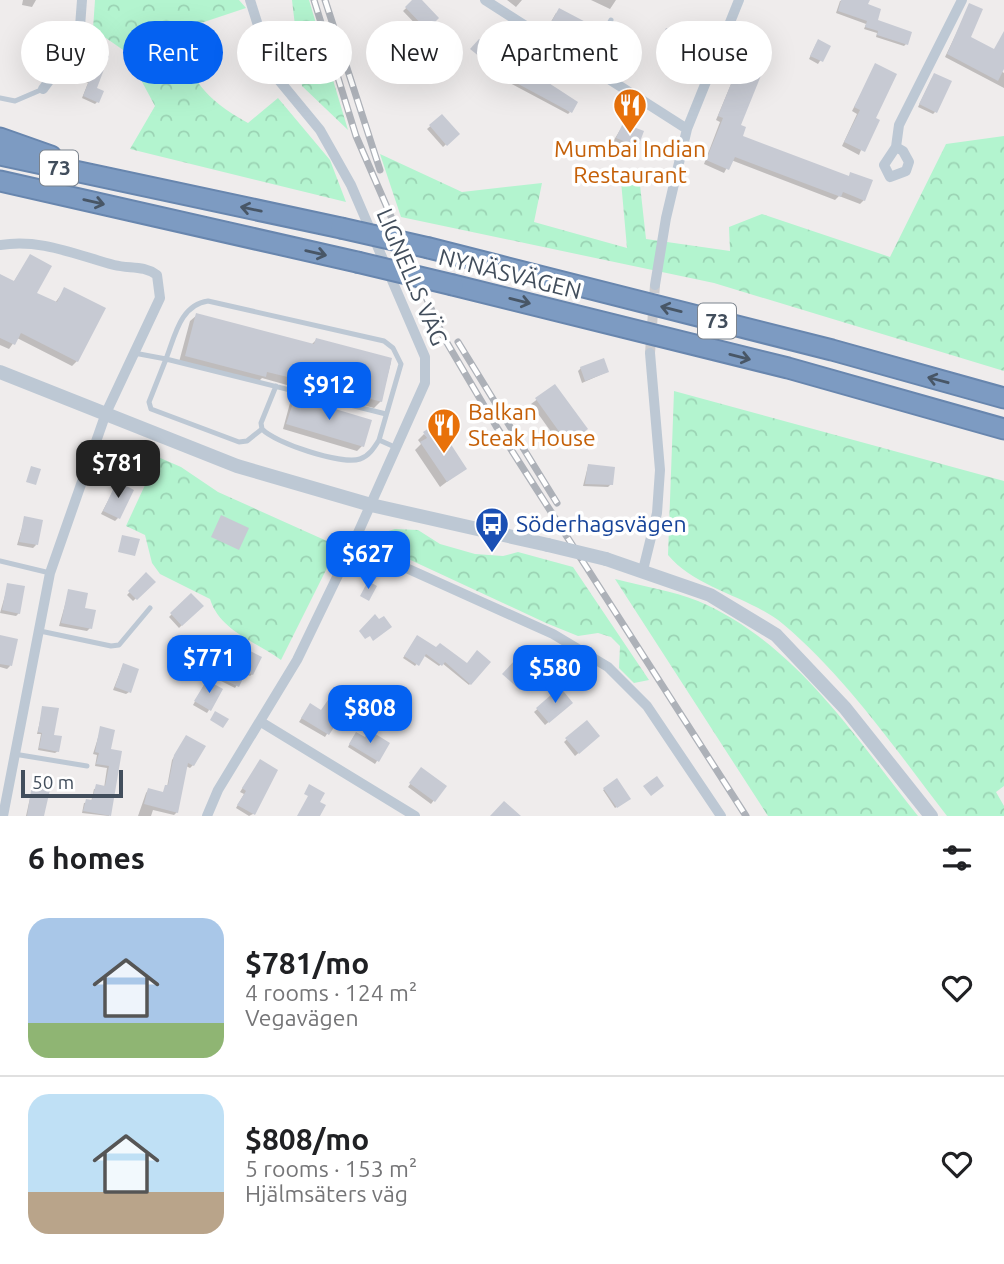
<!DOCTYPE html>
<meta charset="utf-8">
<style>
:root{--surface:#fff;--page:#f6f6f6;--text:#202124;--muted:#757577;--line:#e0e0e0;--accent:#0461f1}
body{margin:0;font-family:Ubuntu,sans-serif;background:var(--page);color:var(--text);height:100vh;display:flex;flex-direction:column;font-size:26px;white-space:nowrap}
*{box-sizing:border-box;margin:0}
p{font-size:23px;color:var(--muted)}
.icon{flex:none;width:38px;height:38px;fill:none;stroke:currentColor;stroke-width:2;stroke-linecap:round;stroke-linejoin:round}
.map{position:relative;height:816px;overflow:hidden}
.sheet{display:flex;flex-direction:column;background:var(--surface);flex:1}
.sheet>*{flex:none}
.guide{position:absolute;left:21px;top:21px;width:962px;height:63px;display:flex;gap:14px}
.scale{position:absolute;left:21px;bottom:18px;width:102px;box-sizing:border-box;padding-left:7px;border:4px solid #424e5c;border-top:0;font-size:19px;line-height:24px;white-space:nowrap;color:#424e5c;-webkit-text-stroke:5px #fff;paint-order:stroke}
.price{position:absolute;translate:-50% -60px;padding:0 16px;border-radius:14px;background:var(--accent);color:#fff;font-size:23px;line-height:46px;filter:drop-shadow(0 2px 4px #0008)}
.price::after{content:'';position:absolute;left:50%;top:42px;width:21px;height:16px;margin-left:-10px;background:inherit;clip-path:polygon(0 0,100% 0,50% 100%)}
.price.selected{background:#222;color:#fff}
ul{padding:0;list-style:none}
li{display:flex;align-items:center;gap:21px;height:175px;padding:0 28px}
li+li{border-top:2px solid var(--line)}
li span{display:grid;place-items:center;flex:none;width:196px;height:140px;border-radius:21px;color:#555}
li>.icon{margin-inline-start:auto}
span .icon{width:84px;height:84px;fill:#fffc;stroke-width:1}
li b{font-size:30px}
h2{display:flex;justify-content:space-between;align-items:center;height:84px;padding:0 28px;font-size:30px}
.tag{padding:0 24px;border-radius:32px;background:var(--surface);box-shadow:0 7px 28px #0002;font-size:24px;line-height:63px}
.tag.selected{background:var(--accent);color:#fff}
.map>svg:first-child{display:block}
.forest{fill:url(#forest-crowns)}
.shadow{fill:#0003}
.building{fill:#c7cad3}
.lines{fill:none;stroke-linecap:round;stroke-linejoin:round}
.minor-tunnel{stroke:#cccccf;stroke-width:10;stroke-dasharray:10 5;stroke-linecap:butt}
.motorway-casing{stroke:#6886ae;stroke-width:23}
.service{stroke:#bdc8d4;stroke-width:5}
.minor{stroke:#bdc8d4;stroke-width:10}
.tertiary{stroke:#bdc8d4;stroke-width:14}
.motorway{stroke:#7d9bc2;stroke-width:19}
.rail-casing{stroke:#adb1b8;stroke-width:7}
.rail{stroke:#fff;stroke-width:4.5;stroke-dasharray:13;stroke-linecap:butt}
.motorway-bridge-casing{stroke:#6886ae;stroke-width:23;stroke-linecap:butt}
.tertiary-bridge{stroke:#bdc8d4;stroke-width:14}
.motorway-bridge{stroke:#7d9bc2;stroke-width:19}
.oneway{stroke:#485666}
.labels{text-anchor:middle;stroke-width:7;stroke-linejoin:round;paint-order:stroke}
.shield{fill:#fff;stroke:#7b838d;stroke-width:2}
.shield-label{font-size:21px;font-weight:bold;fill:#424e5c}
.food-label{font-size:23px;fill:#c56008;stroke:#fff}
.street-label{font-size:23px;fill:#424e5c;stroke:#fff}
.transit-label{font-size:23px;fill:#164399;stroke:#fff;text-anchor:start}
</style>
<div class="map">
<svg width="1004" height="816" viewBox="0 0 1004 816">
<defs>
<pattern id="forest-crowns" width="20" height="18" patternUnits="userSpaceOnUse" patternTransform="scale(1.75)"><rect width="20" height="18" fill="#b3f4cf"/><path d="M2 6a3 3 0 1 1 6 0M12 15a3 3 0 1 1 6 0" fill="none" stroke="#9bd3b4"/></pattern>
</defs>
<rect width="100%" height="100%" fill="#efecec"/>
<path class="forest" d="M95,0H239L246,8L174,32C193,81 202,97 248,123L278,98L330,160L346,202L130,149L155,106L126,52L93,29Z
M292,0H309L348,130L302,86Z
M1004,136V371L714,283L401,217L380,154L462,192L542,183L534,222L627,248L621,181L640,185L646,239L730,251L729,227L762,214L890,257L946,144Z
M674,391L1004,481V786L996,792L1004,806V816H947C896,750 847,678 783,624C749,596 696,589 668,555Z
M158,457L181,467L218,492L338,546L281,660C255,641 220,631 210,599L160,574L152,563L145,535L126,526Z
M395,529L418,530L440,544L475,554L503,556L518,552L573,567L649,680L634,683L619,668L620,646L611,637L598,633L578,636L546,623L376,544L373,540L379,534Z
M615,579C642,586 673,591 698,601C796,643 854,736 918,816H768Z"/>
<path class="shadow" d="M23,0H36L32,7L22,5Z
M415,0H420L437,18L423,32L403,11Z
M507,0H522L516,7Z
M591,0H616L610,9Z
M847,0H868L866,6L875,21L906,44L904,46L876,37L877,33L864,29L866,24L836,13L840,1Z
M970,5L968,38L994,51L1004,43L1001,71L1004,73V88L945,57Z
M556,13L588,43L585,45L548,27Z
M666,30L680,52L677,55L657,47Z
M816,44L829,47L818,64L809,59Z
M747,46L740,137L847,178L851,174L864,200L860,204L839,196L835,200L731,160L724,173L704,164L720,122L716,120Z
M194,50L219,60L207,77L186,65Z
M442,51L452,65L435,78L429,72L434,66L431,62Z
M93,52L97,102L95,104L82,98L88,83L81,80Z
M505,65L570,112L568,114L497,76Z
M876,65L874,118L859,155L842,146L857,114L852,111Z
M932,78L936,111L933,114L918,107Z
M442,116L457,134L443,147L427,129Z
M623,125L636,146L630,152L611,145Z
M30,256L35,294L55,303L65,289L77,361L72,366L17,338L9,349L0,345V276L13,283Z
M197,315L311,345L316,340L391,362L381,401L374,408L309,391L304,396L292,393L294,387L262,378L257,383L179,362L190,321Z
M581,368L607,372L582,383L578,371Z
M555,386L581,434L562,447L531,404Z
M295,399L370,421L362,446L357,451L283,429L290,403Z
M424,434L465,468L440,487L415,450L421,444L418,440Z
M588,466L611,484L608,487L583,486Z
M117,484L118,518L115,521L101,514Z
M25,518L36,545L33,548L17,545Z
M146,575L153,582L133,601L127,595Z
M8,585L19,613L16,616L0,613Z
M69,591L82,610L90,628L87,631L59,626Z
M191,595L201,606L179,628L169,617Z
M0,637L10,666L7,669L0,667Z
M416,639L467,665L489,662L469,685L442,663L439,666L423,655L415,666L403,658Z
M227,645L252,674L250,676L244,673L235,688L219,680L227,666L219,661Z
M123,665L129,692L126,694L113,690Z
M204,685L209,710L207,713L193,705Z
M560,689L571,703L545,725L534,712Z
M43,708L58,751L55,753L38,750L41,734H37Z
M308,708L321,712L342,711L325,737L299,722Z
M586,722L598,736L575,756L564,742Z
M101,728L109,750L120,753L109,816L82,813L84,803L91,802L94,789L104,788L107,768L95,766L97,755L93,754Z
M354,736L364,738L388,744L375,764L348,747Z
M184,740L203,747L193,765L190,768L186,766L177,812L174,815L153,810L151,816H138L146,793L148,790L162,794L167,787L172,760Z
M258,764L276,771L253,814L249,816L236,808L244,794L240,792Z
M419,772L445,786L431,804L408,787Z
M34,780L50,782L43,816H26Z
M617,781L629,798L615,808L603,790Z"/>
<path class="building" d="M412,0H422L439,18L427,30L405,7Z
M841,0H870L868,4L881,9L878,20L912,32L908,45L877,35L878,31L865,27L867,21L838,11Z
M969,3L983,9L971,37L994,49L1004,31V69L998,81L947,54Z
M559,8L597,28L589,44L550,24Z
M666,28L688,37L681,53L659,44Z
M479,39L488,47L480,57L470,49Z
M818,39L831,46L823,62L810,56Z
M747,44L770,53L741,125L746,127L743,136L849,176L850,172L873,180L865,201L843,192L841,197L735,157L729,170L706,160L723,118L718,116Z
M197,45L221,59L212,75L187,61Z
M442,48L457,63L438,76L430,68L436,62L432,58Z
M93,50L109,56L97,88L104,91L99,103L83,96L89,81L82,78Z
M507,60L532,79L535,74L578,102L572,113L498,73Z
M875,63L897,74L876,118L880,120L865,152L844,142L860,110L854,107Z
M934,73L952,81L937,113L919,104Z
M442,114L460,134L447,146L429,125Z
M623,123L644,131L638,147L616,138Z
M30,254L52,266L37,293L57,302L64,287L106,308L78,362L21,333L15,345L0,338V274L14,281Z
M196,313L314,344L316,338L392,358L382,402L314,384L312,390L298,386L300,380L267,372L266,377L185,356Z
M604,358L609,372L585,381L580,367Z
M555,384L588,429L568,444L535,398Z
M295,397L372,420L364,447L286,424Z
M437,423L467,469L447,482L420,442L427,438L423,432Z
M588,464L615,467L613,485L585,484Z
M31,466L41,469L36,485L26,482Z
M117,481L134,490L120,519L103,511Z
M221,515L249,528L239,550L211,537Z
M24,516L43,520L38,545L19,542Z
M122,535L140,539L135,556L118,552Z
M363,560L373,565L366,576L357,571Z
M146,572L156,582L137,600L128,591Z
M368,581L377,586L369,601L360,596Z
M7,583L25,586L20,614L2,610Z
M68,589L88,593L85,608L96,610L92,629L61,623Z
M191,593L204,606L182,626L170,613Z
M375,614L379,619L384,616L392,627L373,641L370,636L365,639L359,631Z
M0,635L18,639L12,666L0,664Z
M417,635L436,647L440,643L467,663L477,650L491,662L471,685L445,662L442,666L426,654L419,666L404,656Z
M229,640L262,657L253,675L246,672L239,687L220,678L228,663L220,658Z
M515,660L532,675L520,690L502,674Z
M123,663L139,669L131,693L115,687Z
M207,680L223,689L211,711L194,701Z
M560,687L573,703L549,723L536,708Z
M328,700L345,710L329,735L301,718L310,703L321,710Z
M42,706L59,708L54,735L62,736L59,752L39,748L42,733L38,732Z
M215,711L229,719L223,728L210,720Z
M587,720L600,736L579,754L565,738Z
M100,726L115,730L111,749L122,751L111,816L83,811L86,799L92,800L96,784L105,786L109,766L96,764L99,753L95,752Z
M369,730L390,743L379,762L349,744L356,732L365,737Z
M186,735L206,746L194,766L188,763L178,813L144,804L148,788L163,792L165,785H168L174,755Z
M260,759L278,770L255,815L237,805L246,791L242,788Z
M421,767L447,786L435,802L409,783Z
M657,776L664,786L651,796L643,786Z
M33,778L52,781L44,816H27Z
M617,778L631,799L617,808L603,788Z
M309,784L325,793L320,802L326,805L320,816H297L308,796L304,794Z
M504,801L521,816H490Z"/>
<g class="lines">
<path class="minor-tunnel" d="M650,353L655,285"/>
<g class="motorway-casing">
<path id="motorway" d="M0,138L51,156
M0,155L341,228
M0,181L357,262
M429,248L832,350L1004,398
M453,285L788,368L1004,429"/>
</g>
<path class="service" d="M587,66L611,20
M0,98L15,101L43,89
M134,353L166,359C175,336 180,305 208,301L384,341L393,348L401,364L379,440L397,448
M276,386L261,423L262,429C275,443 341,465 360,459C369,456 374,448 379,440
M262,429L247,441L239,442L151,409L149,402L166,359L386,414
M0,561L50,573
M40,631L111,646L119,645L150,608
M14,754L87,766"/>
<path class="minor" d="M485,0L687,129
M43,89L79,40L82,0
M896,147L903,151L909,162L906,171L890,177L884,165L896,147L899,125L962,0
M0,245C40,238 76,255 114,265C130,269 143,265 157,275L160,298L106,413L50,573L3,816
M655,285L666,218L687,129L739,0
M353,544L553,634L608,667L647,706L721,816
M643,570L657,513L660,470L650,353
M261,722L415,816
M207,816L218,790L297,660L353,544L425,383V357L351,185L320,130L273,73L250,0"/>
<path class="tertiary" d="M0,372L237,466L371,505L548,545
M606,559L710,595L776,635L845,708L931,816"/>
<use href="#motorway" class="motorway"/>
<g class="rail-casing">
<path id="rail" d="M314,0L356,136L443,336L496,426L746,816
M325,0L380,170
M458,342L557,503"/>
</g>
<use href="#rail" class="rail"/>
<g class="motorway-bridge-casing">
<path id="motorway-bridge" d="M341,228L429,248
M357,262L453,285"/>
</g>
<path class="tertiary-bridge" d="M548,545L606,559"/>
<use href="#motorway-bridge" class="motorway-bridge"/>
</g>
<defs><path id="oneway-shaft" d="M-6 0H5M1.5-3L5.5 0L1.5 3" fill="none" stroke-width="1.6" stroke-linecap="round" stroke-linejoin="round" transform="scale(1.75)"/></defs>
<g class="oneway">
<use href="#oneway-shaft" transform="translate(94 202) rotate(13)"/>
<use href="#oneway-shaft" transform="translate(251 209) rotate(-168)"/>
<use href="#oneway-shaft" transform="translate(316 253) rotate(13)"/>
<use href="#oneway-shaft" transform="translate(520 301) rotate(14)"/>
<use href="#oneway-shaft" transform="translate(671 309) rotate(-166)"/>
<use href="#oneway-shaft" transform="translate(740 357) rotate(14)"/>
<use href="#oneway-shaft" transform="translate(938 380) rotate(-165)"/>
</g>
<defs>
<g id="restaurant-pin" transform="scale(1.75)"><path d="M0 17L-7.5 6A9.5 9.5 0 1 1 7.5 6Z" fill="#e8710a" stroke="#fff"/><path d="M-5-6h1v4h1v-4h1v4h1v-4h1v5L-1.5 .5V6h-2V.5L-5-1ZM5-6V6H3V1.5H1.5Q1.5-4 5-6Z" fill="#fff"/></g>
<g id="bus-pin" transform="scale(1.75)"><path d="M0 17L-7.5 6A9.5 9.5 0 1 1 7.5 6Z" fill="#1a4fb4" stroke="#fff"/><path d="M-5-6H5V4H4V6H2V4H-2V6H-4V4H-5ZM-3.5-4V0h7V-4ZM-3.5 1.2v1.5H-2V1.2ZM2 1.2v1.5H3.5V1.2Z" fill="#fff"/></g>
</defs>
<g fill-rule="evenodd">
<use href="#restaurant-pin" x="630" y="105"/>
<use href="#restaurant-pin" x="444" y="425"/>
<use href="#bus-pin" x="492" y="524"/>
</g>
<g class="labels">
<g class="shield">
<rect x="40" y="150.5" width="38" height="35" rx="5"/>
<rect x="698" y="303.5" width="38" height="35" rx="5"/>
</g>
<g class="shield-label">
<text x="59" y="175">73</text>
<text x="717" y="328">73</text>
</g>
<g class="food-label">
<text x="630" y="157">Mumbai Indian<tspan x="630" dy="26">Restaurant</tspan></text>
<text x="468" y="420" text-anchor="start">Balkan<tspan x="468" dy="26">Steak House</tspan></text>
</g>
<g class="street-label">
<text transform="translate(510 274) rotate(14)" y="8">NYNÄSVÄGEN</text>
<text transform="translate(412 277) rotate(67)" y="8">LIGNELLS VÄG</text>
</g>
<g class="transit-label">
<text x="516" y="532">Söderhagsvägen</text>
</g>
</g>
</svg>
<div class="scale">50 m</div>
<b class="price" style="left:329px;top:422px">$912</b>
<b class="price selected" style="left:118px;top:500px">$781</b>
<b class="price" style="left:368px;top:591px">$627</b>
<b class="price" style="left:209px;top:695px">$771</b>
<b class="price" style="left:555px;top:705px">$580</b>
<b class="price" style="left:370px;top:745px">$808</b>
<div class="guide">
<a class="tag">Buy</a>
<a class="tag selected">Rent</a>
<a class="tag">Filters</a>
<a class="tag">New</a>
<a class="tag">Apartment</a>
<a class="tag">House</a>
</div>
</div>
<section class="sheet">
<h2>6 homes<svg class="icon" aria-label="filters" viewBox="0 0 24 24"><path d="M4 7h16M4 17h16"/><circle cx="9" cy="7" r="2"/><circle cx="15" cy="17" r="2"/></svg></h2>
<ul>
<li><span style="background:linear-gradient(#a9c7e8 75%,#8fb573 0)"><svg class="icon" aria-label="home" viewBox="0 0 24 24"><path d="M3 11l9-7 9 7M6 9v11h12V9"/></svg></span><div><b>$781/mo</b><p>4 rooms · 124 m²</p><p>Vegavägen</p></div><svg class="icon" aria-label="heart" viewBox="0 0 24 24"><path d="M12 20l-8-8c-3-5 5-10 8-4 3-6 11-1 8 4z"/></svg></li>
<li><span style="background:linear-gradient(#bfe0f5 70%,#b9a48a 0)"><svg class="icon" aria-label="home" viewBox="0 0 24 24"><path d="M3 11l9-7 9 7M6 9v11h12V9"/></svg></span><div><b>$808/mo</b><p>5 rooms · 153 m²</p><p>Hjälmsäters väg</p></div><svg class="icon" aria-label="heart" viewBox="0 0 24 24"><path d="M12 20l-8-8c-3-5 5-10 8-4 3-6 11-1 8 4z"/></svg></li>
</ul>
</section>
